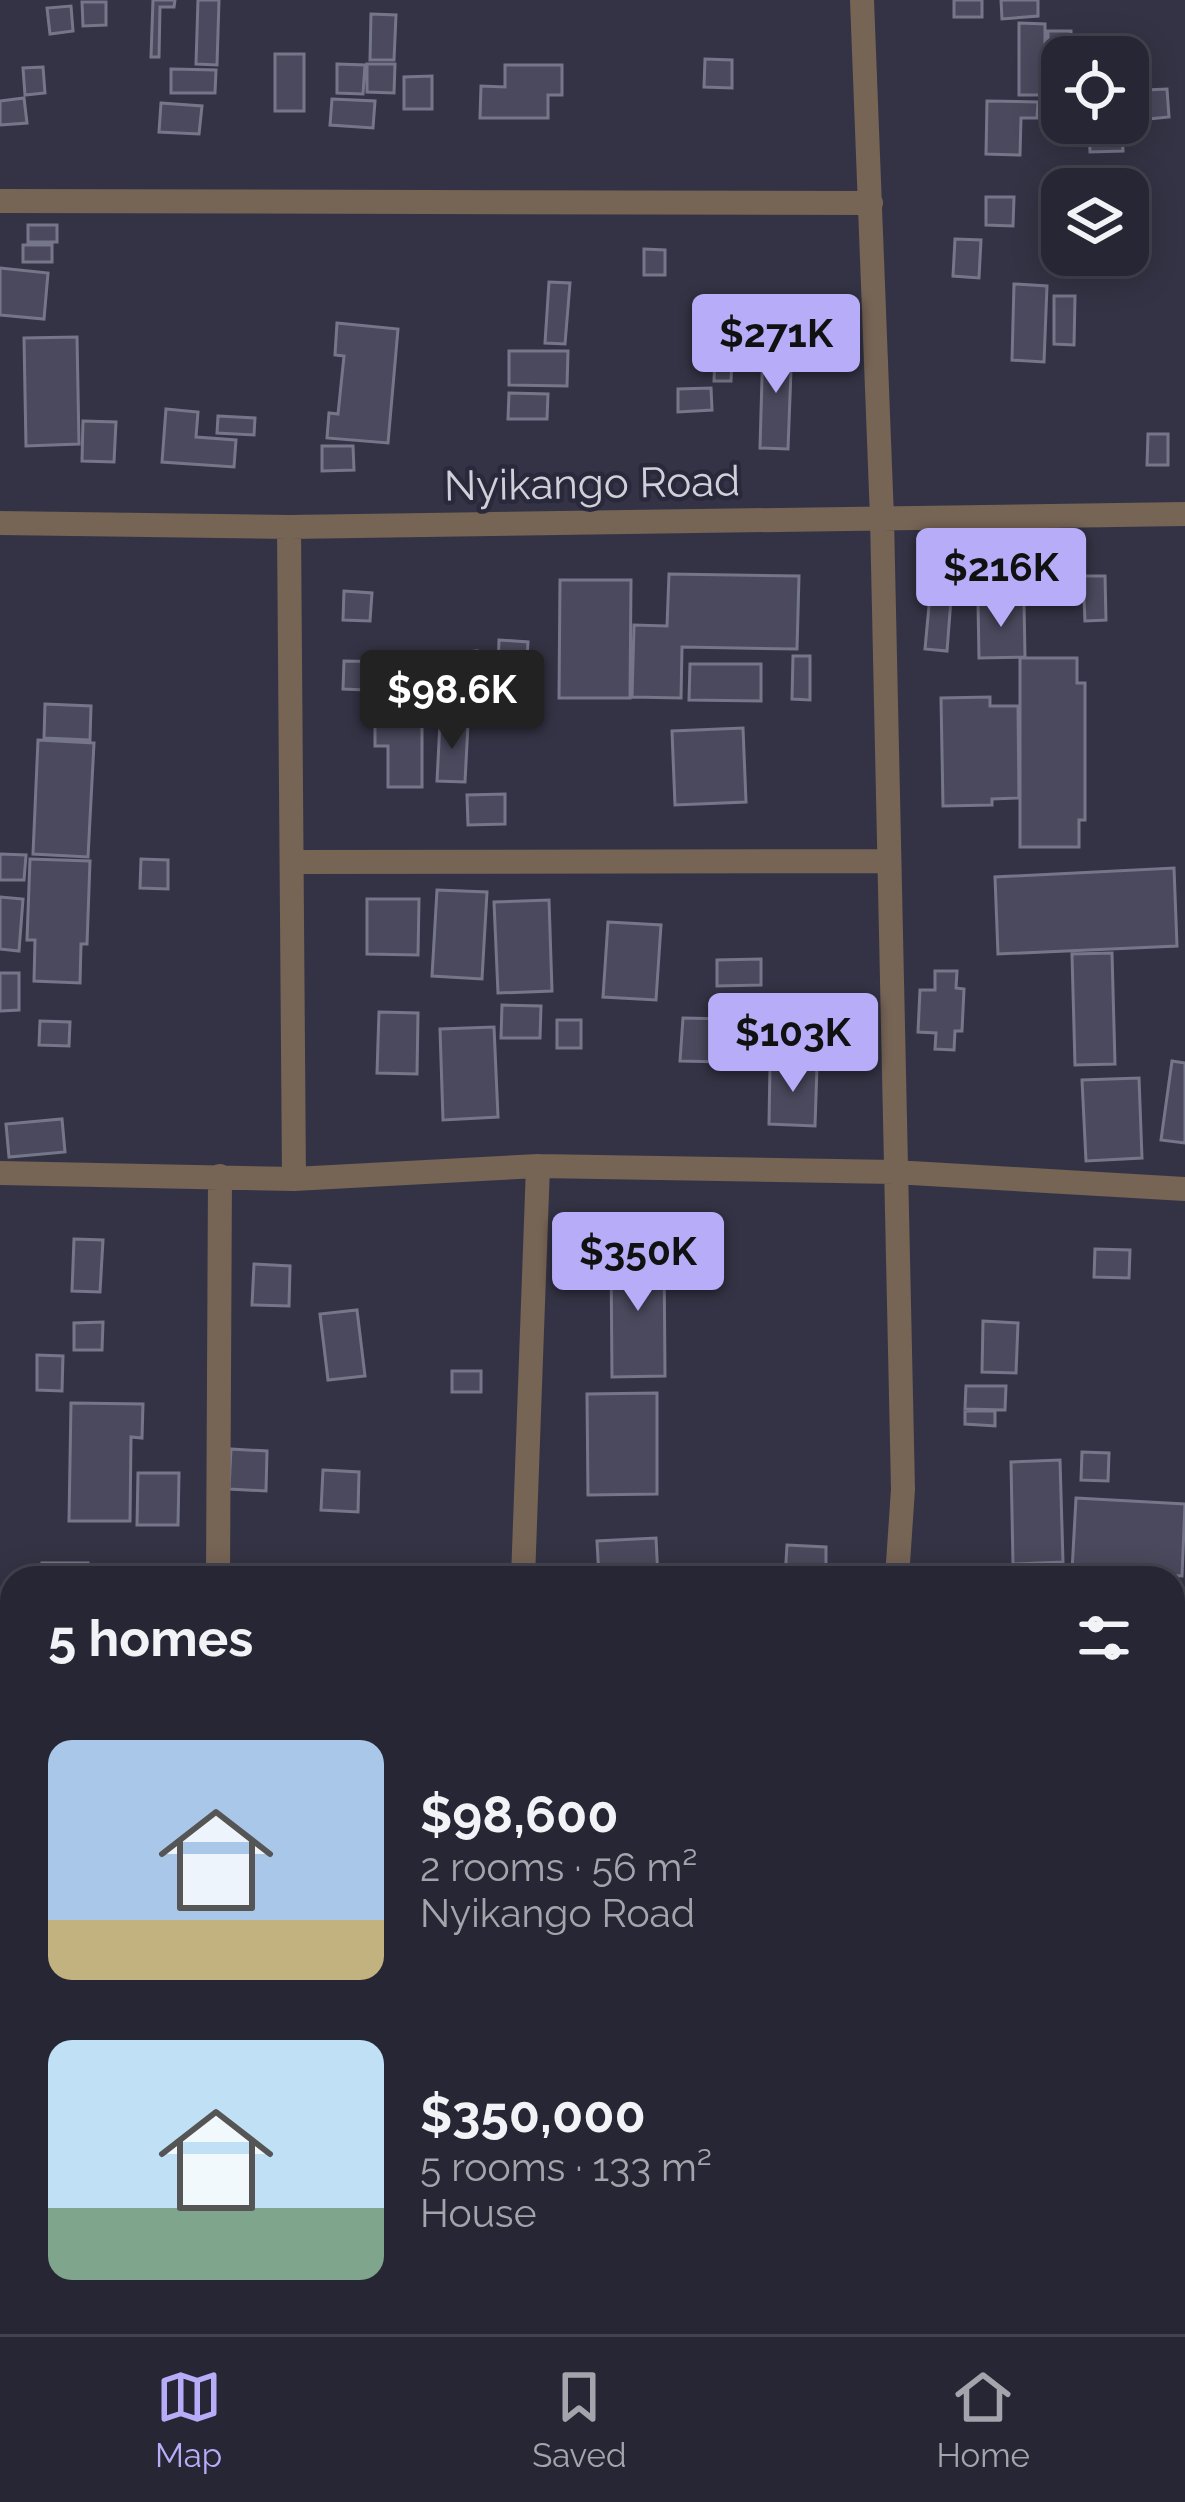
<!DOCTYPE html>
<meta charset="utf-8">
<style>
:root{--surface:#272634;--page:#2f2e3c;--text:#f1f3f6;--muted:#a4a5ac;--line:#43434f;--accent:#b6acf8}
body{margin:0;font-family:Raleway,sans-serif;background:var(--page);color:var(--text);height:100vh;display:flex;flex-direction:column;font-size:45px;white-space:nowrap}
*{box-sizing:border-box;margin:0}
p{font-size:39px;color:var(--muted)}
.icon{flex:none;width:66px;height:66px;fill:none;stroke:currentColor;stroke-width:2;stroke-linecap:round;stroke-linejoin:round}
.map{position:relative;flex:1;overflow:hidden}
.drawer{position:absolute;left:0px;top:1566px;width:1185px;height:768px;display:flex;flex-direction:column;background:var(--surface);border-radius:36px 36px 0 0;box-shadow:0 6px 30px #0003,0 0 0 3px var(--line)}
.drawer>*{flex:none}
.controls{position:absolute;left:1041px;top:36px;display:grid;gap:24px}
.controls a{display:grid;place-items:center;width:108px;height:108px;border-radius:24px;background:var(--surface);box-shadow:0 6px 30px #0003,0 0 0 3px var(--line);font-size:60px}
.price{position:absolute;translate:-50% -102px;padding:0 27px;border-radius:12px;background:var(--accent);color:#111;font-size:39px;line-height:78px;filter:drop-shadow(0 3px 6px #0008)}
.price::after{content:'';position:absolute;left:50%;top:72px;width:36px;height:27px;margin-left:-18px;background:inherit;clip-path:polygon(0 0,100% 0,50% 100%)}
.price.on{background:#222;color:#fff}
ul{padding:0;list-style:none}
li{display:flex;align-items:center;gap:36px;height:300px;padding:0 48px}
li span{display:grid;place-items:center;flex:none;width:336px;height:240px;border-radius:24px;color:#555}
li>.icon{margin-inline-start:auto}
span .icon{width:144px;height:144px;fill:#fffc;stroke-width:1}
li b{font-size:51px}
h2{display:flex;justify-content:space-between;align-items:center;height:144px;padding:0 48px;font-size:51px}
.dock{display:flex;justify-content:space-around;align-items:center;height:168px;border-top:3px solid var(--line);background:var(--surface);font-size:33px;color:var(--muted)}
.dock a{display:grid;justify-items:center;gap:6px}
.dock .on{color:var(--accent)}
.map>svg:first-child{display:block}
.building{fill:#4a495d;stroke:#76768b;stroke-width:3}
.lines{fill:none;stroke-linecap:round;stroke-linejoin:round}
.minor{stroke:#766455;stroke-width:24}
.labels{text-anchor:middle;stroke-width:9;stroke-linejoin:round;paint-order:stroke}
.street-label{font-size:42px;fill:#d0d0db;stroke:#2a293b}
</style>
<div class="map">
<svg width="1185" height="2334" viewBox="0 0 1185 2334">
<rect width="100%" height="100%" fill="#343345"/>
<path class="building" d="M153,0H175L174,7H160L159,57H151Z
M198,0H219L217,65L196,64Z
M954,0H982V17H954Z
M1001,0H1038V16L1002,19Z
M82,2H106V25L83,26Z
M71,6L73,31L50,34L47,8Z
M371,14L396,15L394,60H370Z
M1019,23L1045,24V95H1019Z
M1048,31H1071V57H1062V88H1048Z
M1123,37L1125,57H1094L1092,41Z
M275,54H304V111H275Z
M705,59L732,60V88L704,87Z
M337,64L365,65L363,94L337,93Z
M367,64H395L394,93L367,92Z
M505,65H562V95H548V118H480L481,86L505,87Z
M43,67L45,93L25,95L23,68Z
M171,69L216,70L215,93H171Z
M432,76V109H404V77Z
M1167,89L1169,117L1148,119L1146,90Z
M24,98L27,123L0,125V101Z
M332,99L375,101L373,128L330,125Z
M987,101L1038,102L1037,118H1021L1020,155L986,154Z
M161,103L202,106L199,134L159,132Z
M1089,123H1122L1123,151L1090,152Z
M986,197H1014L1013,226L986,225Z
M28,225H57V242H28Z
M955,239L981,240L979,278L953,276Z
M23,245H52V262H23Z
M644,249L665,250V275H644Z
M0,268L48,273L44,319L0,315Z
M549,282L570,283L565,344L545,343Z
M1014,284L1047,286L1044,362L1012,360Z
M1054,296H1075L1074,345L1054,344Z
M717,299H735L731,381H714Z
M337,323L398,329L388,443L327,438L329,413L338,414L344,356L335,355Z
M77,337L79,444L26,446L24,338Z
M763,343L792,344L788,449L760,448Z
M509,351H568L567,386L509,385Z
M711,388L712,410L678,412V389Z
M509,393L548,394L547,419H508Z
M166,409L198,412L196,437L236,440L234,467L162,462Z
M218,416L255,418L254,435L217,433Z
M83,421L116,422L114,462L82,461Z
M1148,434H1168V465H1147Z
M322,446H353L354,470L322,471Z
M669,574L799,576L797,649L682,647L681,698L632,697L634,625L667,626Z
M1083,576H1105L1106,620L1085,621Z
M560,580H631L630,698H559Z
M931,584L952,586L947,651L925,649Z
M344,591L372,593L370,621L343,620Z
M978,603H1024L1025,657L979,658Z
M499,640L528,642L524,700L497,698Z
M477,651L481,687L436,691L432,656Z
M793,656H810V700L792,699Z
M1020,658H1077V683H1085V820H1079V847H1020Z
M344,661L393,662L392,691L343,689Z
M690,664H761V701L689,700Z
M990,697V706H1018L1019,798L992,799V805L943,806L941,698Z
M45,704L91,706L90,740L44,738Z
M375,704H422V787H388V746H375Z
M440,722L468,724L465,782L437,781Z
M743,728L746,802L675,805L672,731Z
M38,740L94,743L88,857L33,854Z
M505,794V824L468,825L467,795Z
M0,854L26,855L24,880H0Z
M30,859L90,861L87,944H81L80,983L34,981L35,940H27Z
M141,859L168,860V889L140,888Z
M1174,868L1177,946L998,954L995,877Z
M437,890L487,892L482,979L432,976Z
M0,897L23,899L19,951L0,949Z
M367,899H419L418,955L367,954Z
M549,900L552,991L498,993L494,902Z
M608,922L661,925L656,1000L603,997Z
M1112,953L1115,1064L1075,1065L1072,954Z
M761,959V985L717,986V960Z
M935,971H957L956,988L964,989L962,1031H955L954,1050L935,1049L936,1033L918,1032L920,990H935Z
M0,973H19V1010L0,1011Z
M502,1005L541,1006L540,1038H501Z
M379,1012L418,1013L417,1074L377,1073Z
M683,1018L728,1019L726,1062L680,1061Z
M557,1020H581V1048H557Z
M40,1021L70,1022L69,1046L39,1045Z
M494,1027L498,1117L443,1120L440,1029Z
M1172,1061L1185,1063V1143L1161,1140Z
M770,1065L817,1066L815,1126L769,1124Z
M1139,1078L1142,1158L1086,1161L1082,1080Z
M62,1119L65,1152L9,1157L6,1124Z
M74,1239L103,1240L100,1292L72,1291Z
M1095,1249L1130,1250L1129,1278L1094,1277Z
M664,1250L665,1376L612,1377L611,1252Z
M254,1264L290,1266L289,1306L252,1305Z
M357,1310L365,1376L328,1380L320,1314Z
M983,1321L1018,1323L1016,1373L982,1372Z
M103,1322L102,1350H74V1323Z
M37,1355L63,1356L62,1391L37,1390Z
M452,1371H481V1392H452Z
M966,1386H1006L1005,1410L965,1409Z
M657,1393V1494L588,1495L587,1394Z
M71,1403L143,1404L142,1438L131,1437L130,1521H69Z
M965,1411H995V1426L965,1424Z
M231,1449L267,1451L266,1491L229,1489Z
M1082,1452L1109,1453L1108,1481L1081,1480Z
M1060,1460L1063,1562L1013,1564L1011,1462Z
M323,1470L359,1472L358,1512L321,1510Z
M138,1473H179L178,1525H137Z
M1076,1498L1185,1504L1182,1576L1072,1571Z
M656,1538L658,1578H599L597,1541Z
M787,1545L826,1547V1578H785Z
M42,1563H88V1578H42Z
M1184,1751L1185,1831L1173,1832V1752Z
M0,1897H12V2041L0,2040Z
M0,2044L12,2045V2097H0Z"/>
<g class="lines">
<path class="minor" d="M862,0L882,518L903,1489L897,1578
M0,201L871,203
M0,523L289,527L1185,514
M289,527L294,1179
M294,862L887,861
M0,1173L294,1179L538,1166L894,1172L1185,1189
M218,1578L220,1176
M523,1578L538,1166
M0,1831L12,1832
M1173,1903H1185
M895,2322L896,2334
M1152,2322V2334
M204,2334V2322
M497,2334V2322"/>
</g>
<g class="labels">
<g class="street-label">
<text transform="translate(592 483) rotate(-1)" y="15">Nyikango Road</text>
</g>
</g>
</svg>
<div class="controls">
<a><svg class="icon" aria-label="locate" viewBox="0 0 24 24"><circle cx="12" cy="12" r="6"/><path d="M12 2v4M12 18v4M2 12h4M18 12h4"/></svg></a>
<a><svg class="icon" aria-label="layers" viewBox="0 0 24 24"><path d="M12 4l9 5-9 5-9-5zM3 14l9 5 9-5"/></svg></a>
</div>
<b class="price" style="left:776px;top:396px">$271K</b>
<b class="price" style="left:1001px;top:630px">$216K</b>
<b class="price on" style="left:452px;top:752px">$98.6K</b>
<b class="price" style="left:793px;top:1095px">$103K</b>
<b class="price" style="left:638px;top:1314px">$350K</b>
<section class="drawer">
<h2>5 homes<svg class="icon" aria-label="filters" viewBox="0 0 24 24"><path d="M4 7h16M4 17h16"/><circle cx="9" cy="7" r="2"/><circle cx="15" cy="17" r="2"/></svg></h2>
<ul>
<li><span style="background:linear-gradient(#a9c7e8 75%,#c2b280 0)"><svg class="icon" aria-label="home" viewBox="0 0 24 24"><path d="M3 11l9-7 9 7M6 9v11h12V9"/></svg></span><div><b>$98,600</b><p>2 rooms · 56 m²</p><p>Nyikango Road</p></div></li>
<li><span style="background:linear-gradient(#bfe0f5 70%,#7fa58c 0)"><svg class="icon" aria-label="home" viewBox="0 0 24 24"><path d="M3 11l9-7 9 7M6 9v11h12V9"/></svg></span><div><b>$350,000</b><p>5 rooms · 133 m²</p><p>House</p></div></li>
</ul>
</section>
</div>
<nav class="dock">
<a class="on"><svg class="icon" aria-label="map" viewBox="0 0 24 24"><path d="M3 6l6-2 6 2 6-2v14l-6 2-6-2-6 2zM9 4v14M15 6v14"/></svg>Map</a>
<a><svg class="icon" aria-label="saved" viewBox="0 0 24 24"><path d="M7 4h10v16l-5-4-5 4z"/></svg>Saved</a>
<a><svg class="icon" aria-label="home" viewBox="0 0 24 24"><path d="M3 11l9-7 9 7M6 9v11h12V9"/></svg>Home</a>
</nav>
